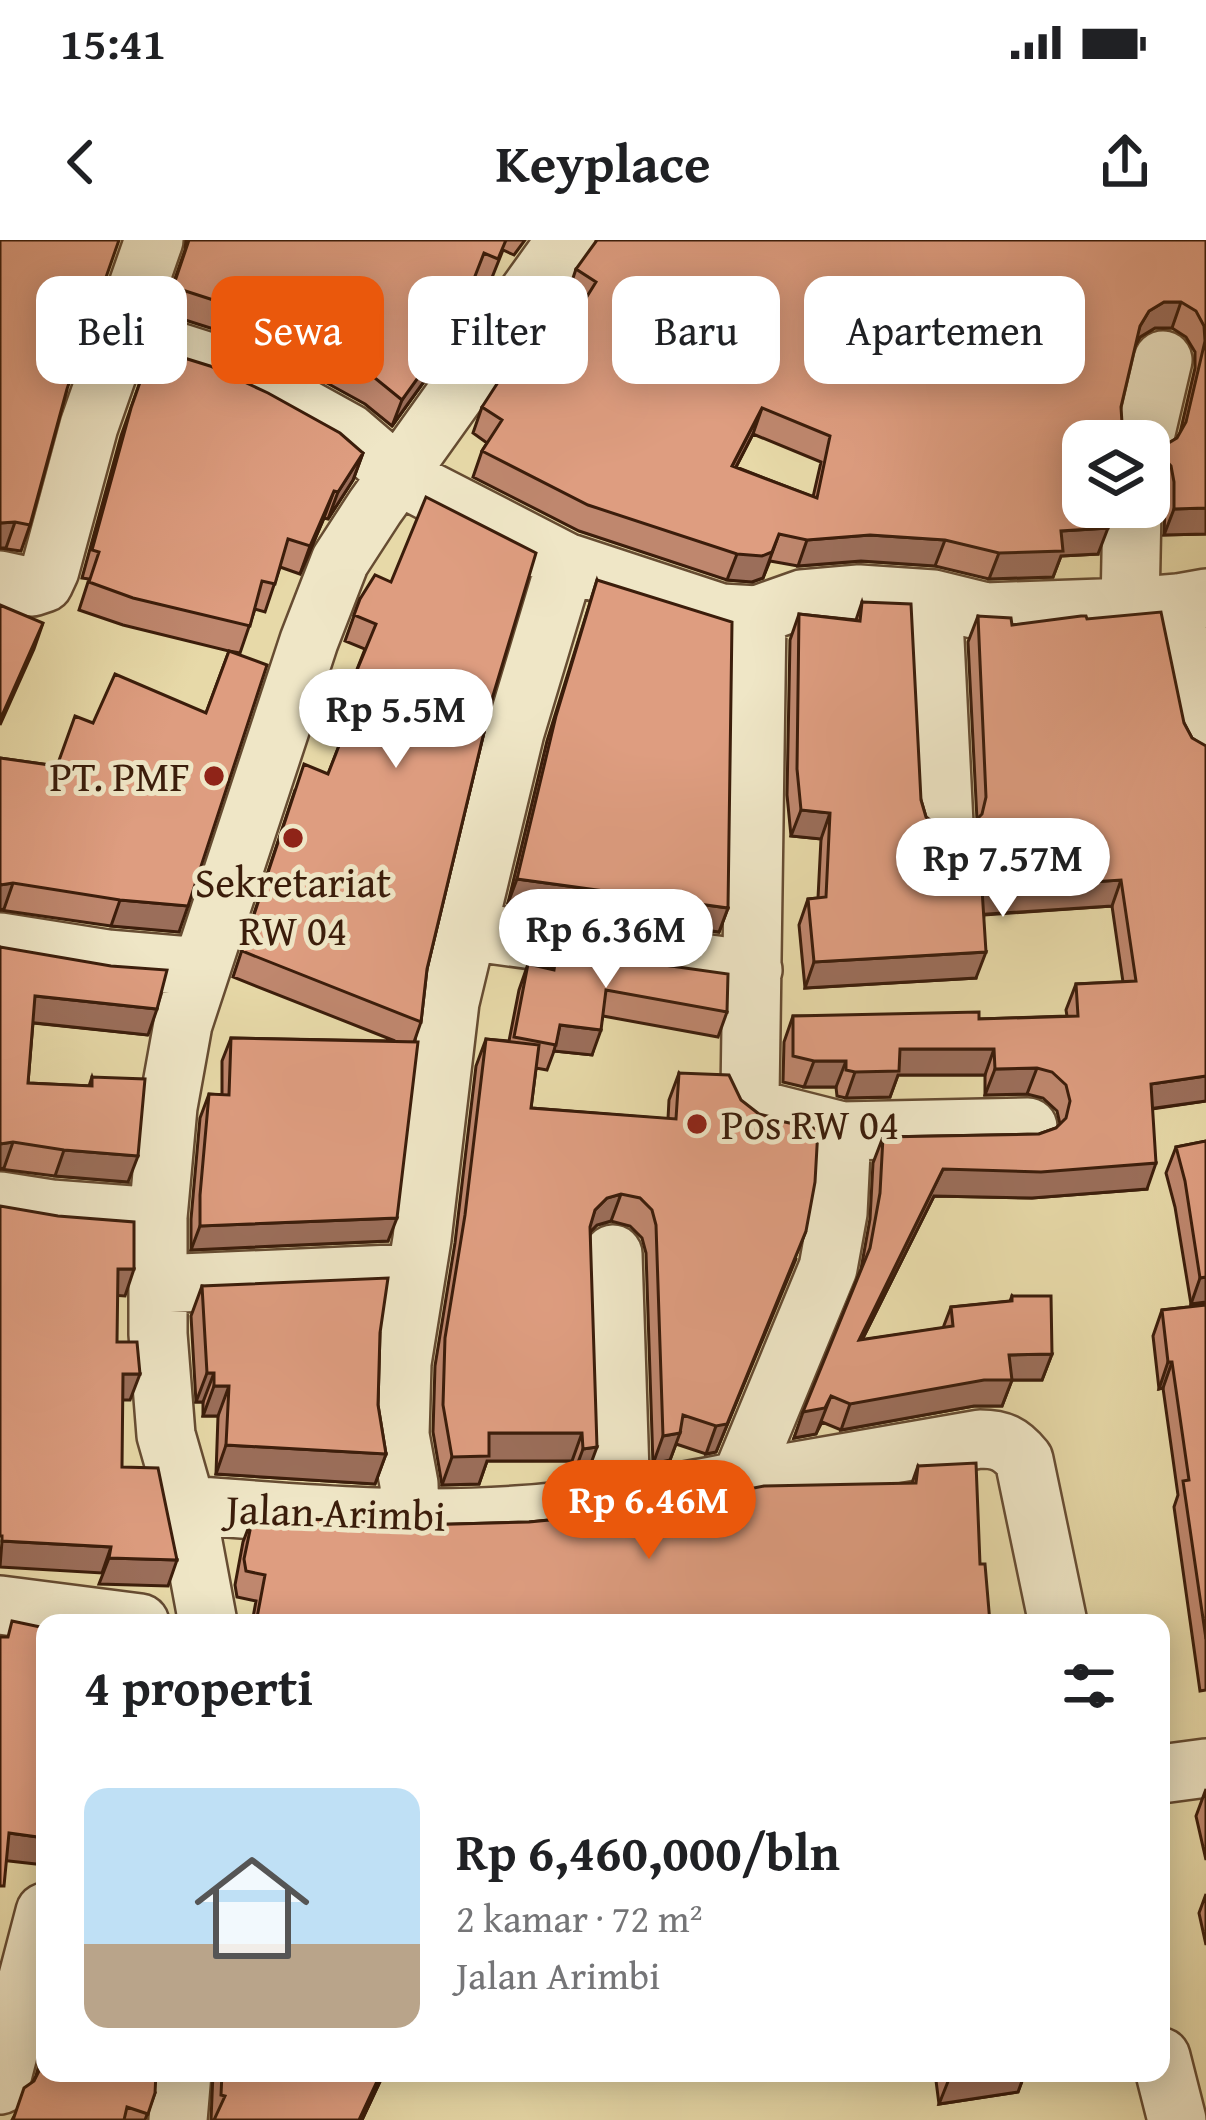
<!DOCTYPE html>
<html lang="id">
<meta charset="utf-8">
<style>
:root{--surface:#fff;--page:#f2f2f2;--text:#202124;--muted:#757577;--line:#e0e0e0;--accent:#ea580c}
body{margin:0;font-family:"Gentium Book Plus",serif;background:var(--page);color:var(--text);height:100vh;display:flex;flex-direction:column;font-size:45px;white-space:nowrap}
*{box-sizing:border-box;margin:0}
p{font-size:39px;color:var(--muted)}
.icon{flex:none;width:66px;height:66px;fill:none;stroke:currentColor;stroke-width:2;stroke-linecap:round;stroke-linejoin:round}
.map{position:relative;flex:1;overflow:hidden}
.sheet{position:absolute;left:36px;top:1374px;width:1134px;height:468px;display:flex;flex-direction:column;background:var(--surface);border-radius:24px;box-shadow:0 6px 30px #0003}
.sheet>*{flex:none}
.hud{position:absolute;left:36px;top:36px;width:1134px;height:108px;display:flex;gap:24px}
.buttons{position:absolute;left:1062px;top:180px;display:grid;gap:24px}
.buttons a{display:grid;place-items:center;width:108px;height:108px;border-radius:24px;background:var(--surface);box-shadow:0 6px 30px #0003;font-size:60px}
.price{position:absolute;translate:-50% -102px;padding:0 27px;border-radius:42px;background:#fff;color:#222;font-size:39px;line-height:78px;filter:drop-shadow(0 3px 6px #0008)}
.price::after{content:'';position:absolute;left:50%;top:72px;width:36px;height:27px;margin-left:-18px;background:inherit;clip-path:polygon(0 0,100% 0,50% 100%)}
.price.current{background:var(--accent);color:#fff}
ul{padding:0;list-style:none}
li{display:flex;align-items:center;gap:36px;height:300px;padding:0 48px}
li+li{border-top:3px solid var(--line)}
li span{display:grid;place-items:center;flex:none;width:336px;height:240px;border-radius:24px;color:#555}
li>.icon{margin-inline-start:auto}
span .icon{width:144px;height:144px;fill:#fffc;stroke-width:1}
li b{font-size:51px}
h2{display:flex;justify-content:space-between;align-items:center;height:144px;padding:0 48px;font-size:51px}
.chip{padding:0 42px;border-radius:24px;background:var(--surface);box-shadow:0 6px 30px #0003;font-size:42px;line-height:108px}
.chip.current{background:var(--accent);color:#fff}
.status{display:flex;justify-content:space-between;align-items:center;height:84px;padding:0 60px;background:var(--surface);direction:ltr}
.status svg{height:33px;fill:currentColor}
header{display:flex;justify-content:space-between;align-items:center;height:156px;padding:0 48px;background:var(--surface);font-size:54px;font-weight:600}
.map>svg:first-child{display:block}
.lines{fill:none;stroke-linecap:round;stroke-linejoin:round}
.minor-casing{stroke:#664c32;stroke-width:62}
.minor{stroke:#efe6c6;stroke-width:57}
.wall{fill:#bf876e;stroke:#3b1d0b;stroke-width:3;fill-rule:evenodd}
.shaded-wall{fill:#9b6e5a;stroke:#3b1d0b;stroke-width:3}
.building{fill:#de9d80;stroke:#3b1d0b;stroke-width:3;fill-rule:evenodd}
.poi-dot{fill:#8f2418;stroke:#efe6c6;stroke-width:4.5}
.labels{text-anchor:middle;stroke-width:10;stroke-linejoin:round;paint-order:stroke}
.poi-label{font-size:42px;fill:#3b1d0b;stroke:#efe6c6;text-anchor:end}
.street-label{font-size:42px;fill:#3b1d0b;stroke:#efe6c6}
</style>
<div class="status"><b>15:41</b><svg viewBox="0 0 49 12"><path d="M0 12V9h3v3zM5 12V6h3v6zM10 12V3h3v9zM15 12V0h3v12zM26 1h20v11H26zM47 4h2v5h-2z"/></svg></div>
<header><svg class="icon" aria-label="back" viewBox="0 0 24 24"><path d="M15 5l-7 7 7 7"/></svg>Keyplace<svg class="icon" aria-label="share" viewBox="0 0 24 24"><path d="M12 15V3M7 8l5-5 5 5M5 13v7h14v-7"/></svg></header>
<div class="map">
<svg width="1206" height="1880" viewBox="0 0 1206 1880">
<rect width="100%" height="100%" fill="#e7d9a8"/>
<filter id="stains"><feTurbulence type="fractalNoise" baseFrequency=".00167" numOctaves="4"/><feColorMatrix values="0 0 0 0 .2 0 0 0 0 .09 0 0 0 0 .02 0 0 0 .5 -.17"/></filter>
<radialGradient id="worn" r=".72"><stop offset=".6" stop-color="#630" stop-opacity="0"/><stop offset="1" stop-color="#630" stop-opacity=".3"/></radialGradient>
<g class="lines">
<g class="minor-casing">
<path id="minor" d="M121,94L212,123L273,151L349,193L399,236L566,322L721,373L757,375L802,359L859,354L933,359L986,372L1130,367L1178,363L1206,358
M1144,201L1163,120
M0,340L32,347L44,343L50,330L89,186L154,0
M933,359L944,584
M1178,363L1206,501
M1130,367L1132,267
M757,375L750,856L759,870L842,891L1028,887
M467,691L753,730
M0,702L107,719L201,727
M0,961L51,969L158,977
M613,1014L621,1265
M158,1044L416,1033
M740,1241L828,1028L838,973L842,891
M186,1265C296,1273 406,1283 517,1275C596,1270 667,1254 744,1240C822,1226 901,1213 980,1199C1001,1199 1011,1204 1024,1220L1058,1383
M410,1278L409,1244L400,1195L402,1123L422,999L450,762L515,492L566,322
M0,1365L140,1383
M208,1383L186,1265L166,1195L158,1094V977L168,867L183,784L309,401L340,321L375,267L566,0
M1161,1534L1206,1528
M28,1737L45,1672
M1161,1817L1177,1880
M0,1845L28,1737L45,1742
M178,1880L182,1833"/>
</g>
<use href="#minor" class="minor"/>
</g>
<path class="wall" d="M186,0H525L514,15L503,10L489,45L475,39L446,111L392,186L365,164L287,121L226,93L163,73L185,10Z
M1206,0V294L1164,295L1165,268L1161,252L1149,239V207H1162L1177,198L1180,193L1195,128V112L1186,97L1172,88H1155L1140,97L1083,201L1098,314L1061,316L1053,337L989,339L935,326L861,321L798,326L770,321L763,338L752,342L727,340L579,291L473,237L482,211L487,203L473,193L482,167L540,132L581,65L567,56L576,29ZM753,194L821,222L813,257L736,227Z
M152,108L363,213L353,240L328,279L324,278L300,334L280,327L265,372L255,369L240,413L229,411L179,692L111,686L0,670V518L57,526L93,483L206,473L229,411L123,385L79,370L89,339L82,338L121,196Z
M67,149L30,285L21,311L0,308Z
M597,340L728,668L719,692L508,663L547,501Z
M360,359L492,459L427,729L421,782L414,802L388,1001L191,1010V979L200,878L209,854L222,855V821L231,798L395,801L233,737L295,550L328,534L353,470L343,465L365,409L345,401Z
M862,362L921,560L926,577L940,588L954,591L970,586L977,580L968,402L978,376L1012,385L1087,379L1184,483L1192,498L1204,506L1206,861L1152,869L1147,949L1032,958L934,956L862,1100L943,1088L951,1067L1010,1061L1012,1056L1052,1114L1042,1140H1012L1002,1166H974L841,1190L822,1182L816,1194L794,1198L861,1029L870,979L873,923L883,897L1039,894L1056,888L1060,884L1057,871L1043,858L1027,854L985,855V835H898L890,857L846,858L837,856L836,847H804L783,842L784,802L793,776L979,779L1067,776L1066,770L1076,744L1123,742L1112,666L984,675L976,738L805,748L799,685L808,659L818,658L821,599L791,596L787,555L790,400L799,374L856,380Z
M0,707L148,795L33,783L28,843L89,846L92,837L128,942L55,936L0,929Z
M557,710L727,772L718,797L603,776L592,815L554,811L547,830L536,828L531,868L668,879L669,860L679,833L796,1019L716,1212L706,1214L676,1204L670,1220L653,1224L646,1013L642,998L630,986L611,981L597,985L590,992L587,1234L573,1236L572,1221H487L479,1244L442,1245L433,1192L435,1126L455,1003L476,826L486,799L509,801L519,750L528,724L551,729Z
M1206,901V1062L1191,1064L1175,967L1166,933L1176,907Z
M202,1046L380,1093L378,1165L386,1214L375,1244L216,1234L218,1176H203V1162H196L191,1076Z
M1206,1065V1450L1200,1451L1174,1267L1178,1255L1163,1148L1159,1149L1153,1096L1162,1070Z
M918,1226L980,1324L990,1383H252L256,1361L237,1357L235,1345L243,1302L253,1276L419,1285L529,1282L912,1243Z
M1206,1549V1620L1196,1576Z
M1206,1654V1705L1199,1673Z
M45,1803V1833L155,1853L145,1880H12L36,1836Z
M213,1833H384L362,1880H211Z
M935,1833H1025L1018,1852L939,1864Z"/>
<path class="shaded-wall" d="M475,39L446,111L392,186L402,160Z
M1164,62H1181L1172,88H1155L1140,97L1131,112L1140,86L1149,71Z
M762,168L753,194L723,252L732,226Z
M363,213L353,240L328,279L338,252Z
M334,251L324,278L300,334L310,306Z
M1206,268V294L1164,295L1174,269Z
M15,282L6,308H0V283Z
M1108,288L1098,314L1061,316L1053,337L989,339L999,313L1061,291Z
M779,294L763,338L752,342L727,340L737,314Z
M870,295L945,300L935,326L861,321L798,326L807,300Z
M43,383L34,409L0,485V480Z
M801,570L830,573L821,599L791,596Z
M517,639L728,668L719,692L508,663Z
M1121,640L1112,666L973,675L982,649Z
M13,643L4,669L0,670V645Z
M120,660L188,666L179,692L111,686Z
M986,712L976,738L805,748L814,722Z
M35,756L157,769L148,795L26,782Z
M560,785L601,790L592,815L554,811Z
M900,809H994L985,835H898L890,857L846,858L855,832Z
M814,821H846L836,847H804Z
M1037,828L1027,854L985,855L995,829Z
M1206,836V861L1141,870L1151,844Z
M13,902L4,928L0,929V904Z
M64,910L138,916L128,942L55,936Z
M1156,923L1147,949L1032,958L934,956L849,1126L859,1100L943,929Z
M621,954L611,981L597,985L585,997L595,970L607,958Z
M397,978L388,1001L191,1010L200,986Z
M806,991L716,1212L706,1214L716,1186Z
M118,1029H134L125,1056L109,1055Z
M1206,1037V1062L1191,1064L1200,1038Z
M1052,1114L1042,1140H1012L1002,1166H974L841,1190L850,1164L1009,1115Z
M1168,1122H1172L1163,1148L1159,1149Z
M207,1133H214L203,1162H196Z
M123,1134H140L130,1160H114Z
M214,1146H229L218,1176H203Z
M831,1156L816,1194L794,1198L803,1172Z
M489,1193H582L572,1221H487L479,1244L442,1245L452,1217Z
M680,1193L670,1220L653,1224L663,1196Z
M226,1205L386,1214L375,1244L216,1234Z
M597,1207L587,1234L573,1236L583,1209Z
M2,1301L111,1307L102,1333L0,1327Z
M109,1318L177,1320L168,1346L99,1344Z
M9,1593L45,1598V1625L0,1620Z
M381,1833H384L362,1880H359Z
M987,1833H1025L1018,1852L939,1864L949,1839Z"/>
<path class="building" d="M0,0H119L67,149L30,285L15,282L0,283Z
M189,0H506L498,19L484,13L456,85L402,160L375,138L296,95L235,67L173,47Z
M597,0H1206V268L1174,269V242L1171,226L1159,213L1149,210V207H1162L1177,198L1186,182L1205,101L1204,86L1196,71L1181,62H1164L1149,71L1140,86L1121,167L1122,183L1135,201H1083V267H1108V288L1061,291L1063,311L999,313L945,300L870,295L807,300L779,294L772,312L762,316L737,314L588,265L482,211L502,180L482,167L515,116L540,132L596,42L576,29ZM762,168L830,196L817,258L732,226Z
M152,108L210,126L268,153L340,193L363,213L338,252L334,251L310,306L288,299L275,344L262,341L250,386L133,358L89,342L99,312L92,310L131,168Z
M426,257L536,313L492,459L427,729L421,782L242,711L304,524L328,534L363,444L353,440L376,384L354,375L360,359L375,335L391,342Z
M597,340L732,382L728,668L517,639L556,476Z
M862,362L911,364L921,560L926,577L940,588L954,591L970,586L982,574L986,557L978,376L1011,378L1012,385L1081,376H1086L1087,379L1161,372L1184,483L1192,498L1206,506V836L1151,844L1156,923L1041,932L943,929L859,1100L953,1086L951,1067L1012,1061V1056H1051L1052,1114L1009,1115L1012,1140H984L850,1164L831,1156L825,1168L803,1172L870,1008L880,953L883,897L1039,894L1056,888L1066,878L1070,861L1066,845L1052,832L1037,828L995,829L994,809H900L899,831L855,832L846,830V821H814L793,816V776L979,772V779L1078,776L1076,744L1136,741L1121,640L982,649L986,712L814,722L808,659L826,657L830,573L801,570L797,529L799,374L860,381Z
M0,365L43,383L0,480Z
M229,411L267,425L188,666L120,660L13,643L0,645V518L57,526L75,476L93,483L115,434L206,473Z
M0,707L111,726L167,730L157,769L35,756L28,843L92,846V837L145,839L138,916L64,910L13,902L0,904Z
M557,710L728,734L727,772L606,750L601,790L560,785L556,805L514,797L528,724L554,730Z
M231,798L418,802L397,978L200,986V955L209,854L229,855Z
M486,799L539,805L531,868L676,879L679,833L729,835L741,860L759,874L780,879V881L818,889L815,942L806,991L727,1184L716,1186L683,1175L680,1193L663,1196L656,985L652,970L640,958L621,954L607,958L595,970L590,987L597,1207L583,1209L582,1193H489V1216L452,1217L443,1165L445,1098L465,975Z
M1206,901V1037L1200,1038L1185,941L1176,907Z
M0,966L58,976L134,982V1029H118L117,1102H137L140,1134H123L122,1227L158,1228L177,1320L109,1318L111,1307L2,1301V1296H0Z
M388,1038L380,1093L378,1165L386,1214L226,1205L229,1146H214V1133H207L202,1046Z
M1206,1065V1399L1183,1241L1189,1240L1172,1122H1168L1162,1070Z
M976,1223L980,1324H985L990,1383H256L265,1335L246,1331L244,1319L253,1276L419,1285L529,1282L633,1272L764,1246L916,1243L918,1226Z
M12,1381L45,1388V1598L9,1593L4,1646H0V1397H8Z
M45,1813V1833H156L155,1853L148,1874L127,1867L124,1880H13L24,1848L34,1841L41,1827Z
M222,1833H381L359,1880H214L225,1856L221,1855Z
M948,1833H987L949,1839Z"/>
<g class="poi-dot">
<circle cx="214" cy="536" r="12"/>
<circle cx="293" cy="598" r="12"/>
<circle cx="697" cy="884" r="12"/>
</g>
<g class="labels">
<g class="poi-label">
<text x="190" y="551">PT. PMF</text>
<text x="293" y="657" text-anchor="middle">Sekretariat<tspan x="293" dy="48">RW 04</tspan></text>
<text x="721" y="899" text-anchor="start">Pos RW 04</text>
</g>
<g class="street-label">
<text transform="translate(336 1272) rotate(2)" y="15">Jalan Arimbi</text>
</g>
</g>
<rect width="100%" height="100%" filter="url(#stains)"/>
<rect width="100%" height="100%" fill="url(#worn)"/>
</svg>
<div class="buttons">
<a><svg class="icon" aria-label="layers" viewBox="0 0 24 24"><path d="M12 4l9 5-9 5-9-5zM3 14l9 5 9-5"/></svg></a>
</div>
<b class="price" style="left:396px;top:531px">Rp 5.5M</b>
<b class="price" style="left:1003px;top:680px">Rp 7.57M</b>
<b class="price" style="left:606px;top:751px">Rp 6.36M</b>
<b class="price current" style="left:649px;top:1322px">Rp 6.46M</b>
<div class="hud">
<a class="chip">Beli</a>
<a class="chip current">Sewa</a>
<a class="chip">Filter</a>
<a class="chip">Baru</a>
<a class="chip">Apartemen</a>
</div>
<section class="sheet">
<h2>4 properti<svg class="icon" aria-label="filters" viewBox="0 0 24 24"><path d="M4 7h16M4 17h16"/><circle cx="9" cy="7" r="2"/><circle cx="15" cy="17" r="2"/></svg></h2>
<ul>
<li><span style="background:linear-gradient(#bfe0f5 65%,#b9a48a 0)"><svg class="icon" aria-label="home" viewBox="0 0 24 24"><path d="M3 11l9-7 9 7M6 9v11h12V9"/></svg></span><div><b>Rp 6,460,000/bln</b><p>2 kamar · 72 m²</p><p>Jalan Arimbi</p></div></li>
</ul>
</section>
</div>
